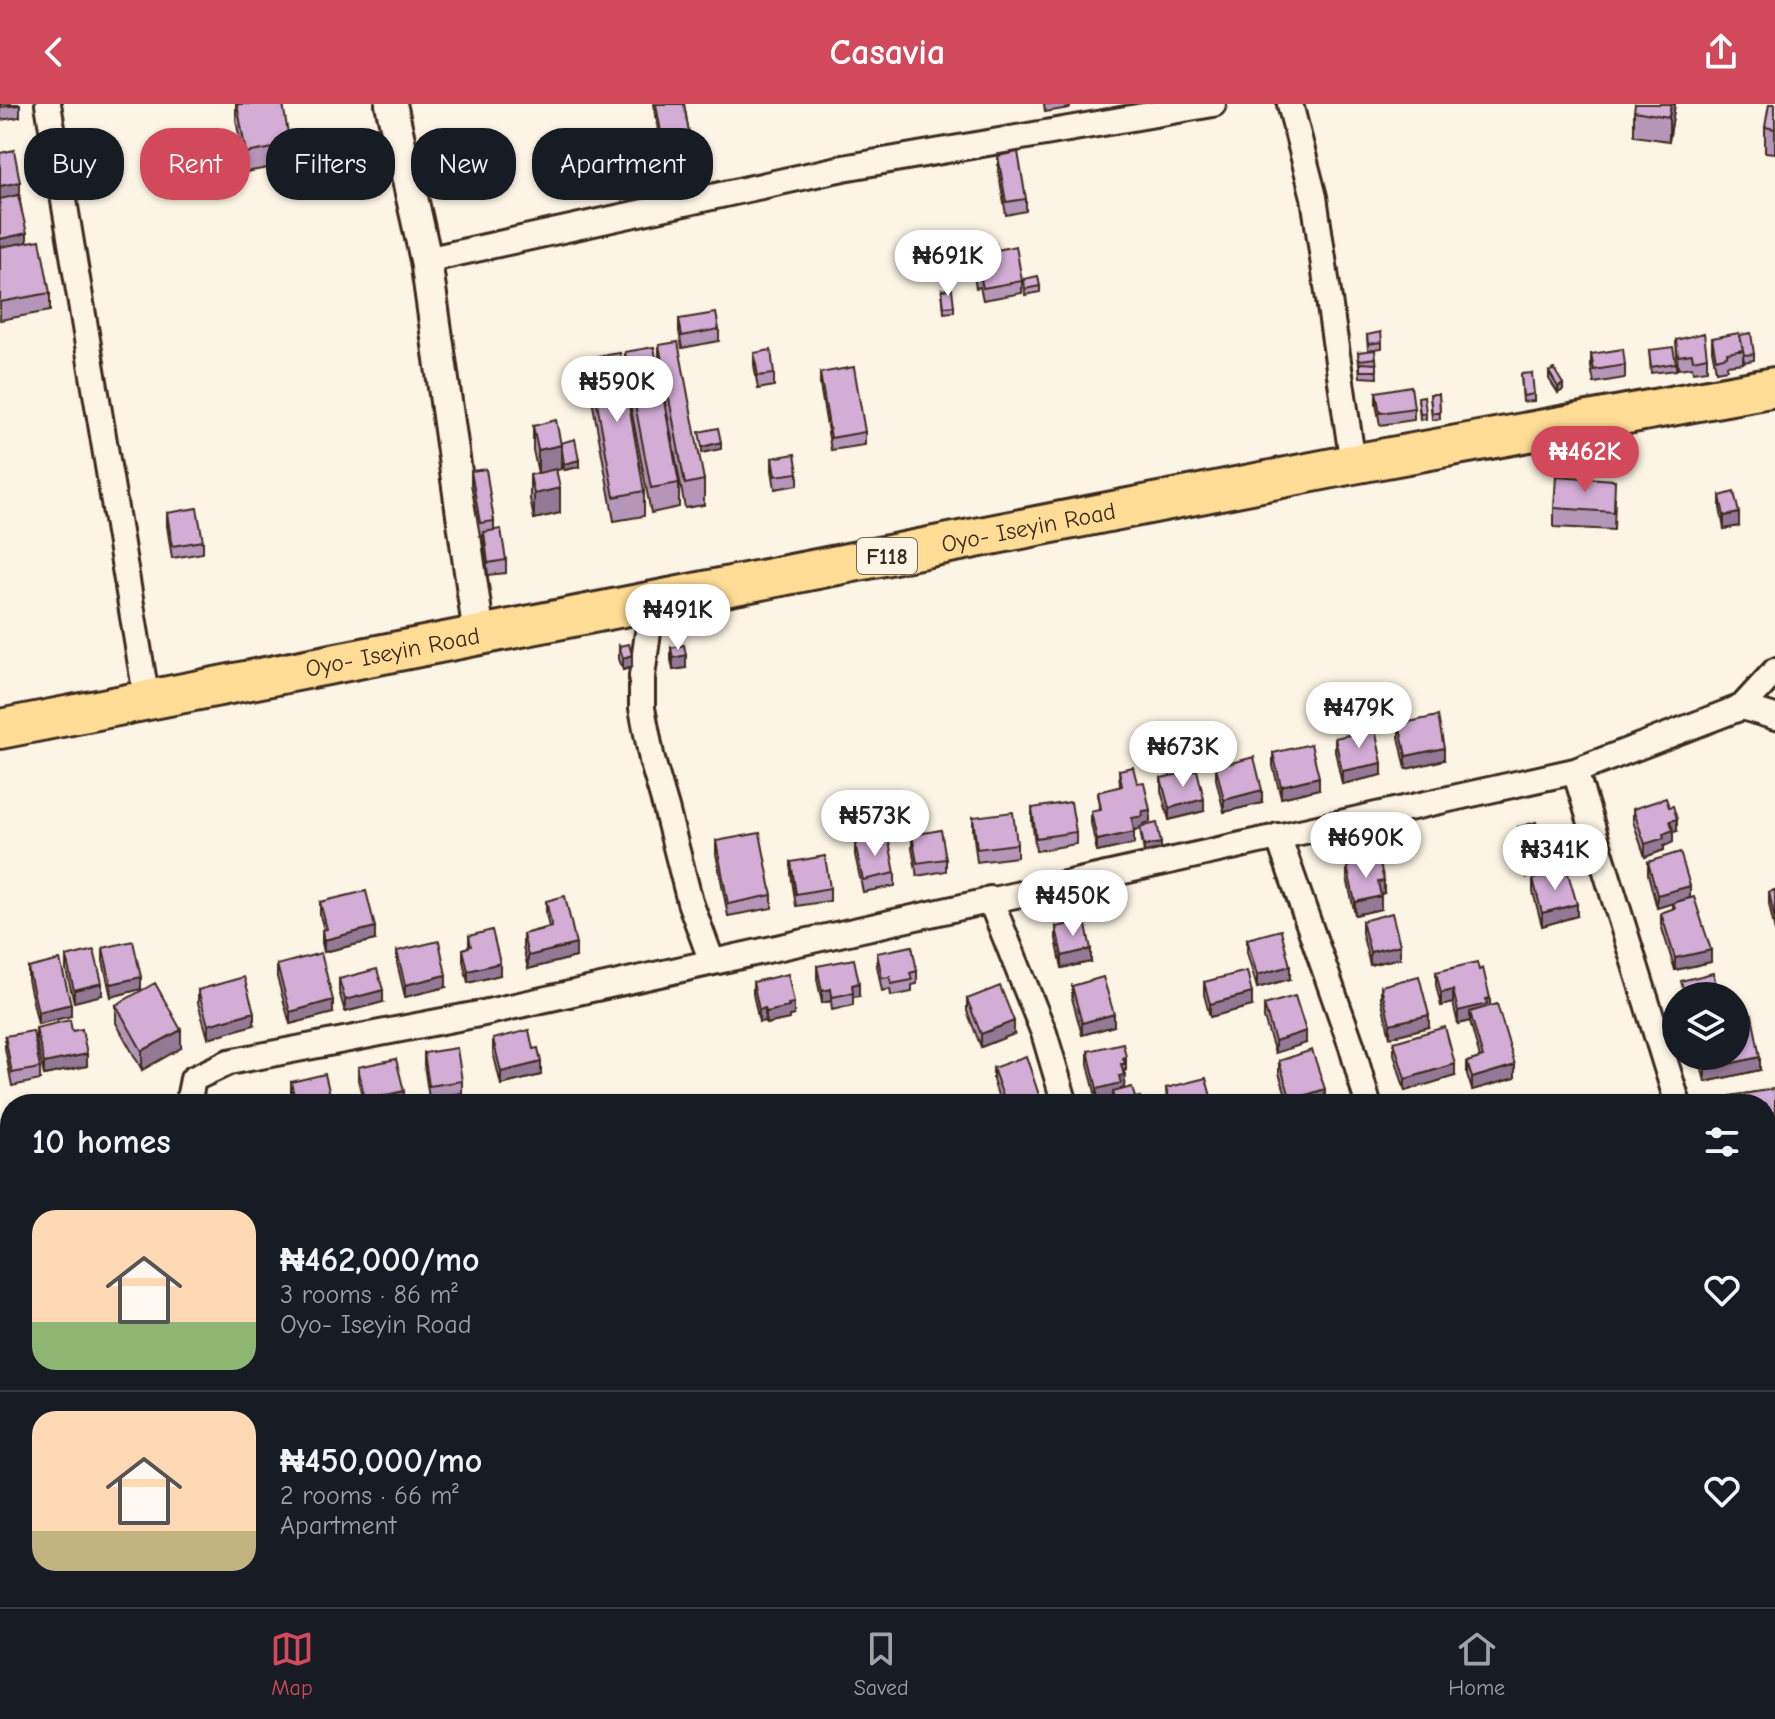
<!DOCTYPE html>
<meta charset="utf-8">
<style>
:root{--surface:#171b24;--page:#242831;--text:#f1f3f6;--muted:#9ea1a6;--line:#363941;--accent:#d1495b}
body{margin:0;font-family:"Comic Neue",sans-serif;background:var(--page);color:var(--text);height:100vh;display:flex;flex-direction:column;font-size:30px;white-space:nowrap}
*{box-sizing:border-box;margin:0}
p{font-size:26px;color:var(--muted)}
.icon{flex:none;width:44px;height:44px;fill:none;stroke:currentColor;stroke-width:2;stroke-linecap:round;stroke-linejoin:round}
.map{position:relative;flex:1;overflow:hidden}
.details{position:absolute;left:0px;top:990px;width:1776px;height:514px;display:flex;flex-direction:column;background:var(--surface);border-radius:32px 32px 0 0;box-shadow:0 2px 6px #0004}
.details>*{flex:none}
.hud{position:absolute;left:24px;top:24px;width:800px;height:72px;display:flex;gap:16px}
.buttons{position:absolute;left:1662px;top:878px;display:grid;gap:16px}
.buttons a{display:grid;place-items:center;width:88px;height:88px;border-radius:50%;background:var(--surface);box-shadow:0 2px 6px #0004;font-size:40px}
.price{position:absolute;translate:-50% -68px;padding:0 18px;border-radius:28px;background:#fff;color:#222;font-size:26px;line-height:52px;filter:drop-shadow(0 2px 4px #0008)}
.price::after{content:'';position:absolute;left:50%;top:48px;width:24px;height:18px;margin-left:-12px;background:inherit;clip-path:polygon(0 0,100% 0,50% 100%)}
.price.on{background:var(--accent);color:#fff}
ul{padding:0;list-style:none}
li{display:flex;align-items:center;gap:24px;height:200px;padding:0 32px}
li+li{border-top:2px solid var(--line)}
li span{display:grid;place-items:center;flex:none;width:224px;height:160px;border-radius:24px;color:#555}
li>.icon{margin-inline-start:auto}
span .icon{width:96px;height:96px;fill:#fffc;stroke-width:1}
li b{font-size:34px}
h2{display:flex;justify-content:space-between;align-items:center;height:96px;padding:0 32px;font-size:34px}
.tag{padding:0 28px;border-radius:32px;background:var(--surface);box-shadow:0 2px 6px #0004;font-size:28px;line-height:72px}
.tag.on{background:var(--accent);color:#fff}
header{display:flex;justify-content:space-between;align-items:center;height:104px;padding:0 32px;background:var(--accent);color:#fff;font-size:36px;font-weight:800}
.dock{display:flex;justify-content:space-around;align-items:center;height:112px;border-top:2px solid var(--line);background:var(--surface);font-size:22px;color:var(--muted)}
.dock a{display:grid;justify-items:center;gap:4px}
.dock .on{color:var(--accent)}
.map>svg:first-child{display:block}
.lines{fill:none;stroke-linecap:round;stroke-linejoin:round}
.minor-casing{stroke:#3b2a1e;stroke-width:30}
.tertiary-casing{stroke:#3b2a1e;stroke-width:36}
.primary-casing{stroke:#3b2a1e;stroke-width:44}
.minor{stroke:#fcf5e5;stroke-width:24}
.tertiary{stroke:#fcf5e5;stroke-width:30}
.primary{stroke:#ffdd96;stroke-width:38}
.wall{fill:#b595b8;stroke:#3b2a1e;stroke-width:2}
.shaded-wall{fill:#947996;stroke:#3b2a1e;stroke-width:2}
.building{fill:#d3add6;stroke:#3b2a1e;stroke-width:2}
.labels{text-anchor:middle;stroke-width:7;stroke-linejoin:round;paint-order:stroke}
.shield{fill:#fcf5e5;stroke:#75675a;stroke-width:2}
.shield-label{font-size:22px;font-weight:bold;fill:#3b2a1e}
.street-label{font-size:24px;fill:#3b2a1e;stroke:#fcf5e5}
</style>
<header><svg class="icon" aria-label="back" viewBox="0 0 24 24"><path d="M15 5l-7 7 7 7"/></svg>Casavia<svg class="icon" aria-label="share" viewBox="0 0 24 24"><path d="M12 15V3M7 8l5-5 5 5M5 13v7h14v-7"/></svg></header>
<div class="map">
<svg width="1775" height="1503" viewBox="0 0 1775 1503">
<rect width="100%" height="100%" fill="#fcf5e5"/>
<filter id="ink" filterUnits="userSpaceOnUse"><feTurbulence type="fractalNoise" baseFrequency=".0125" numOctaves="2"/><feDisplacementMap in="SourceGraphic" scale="16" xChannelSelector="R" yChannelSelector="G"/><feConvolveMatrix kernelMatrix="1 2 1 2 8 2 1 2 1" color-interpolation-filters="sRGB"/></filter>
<g filter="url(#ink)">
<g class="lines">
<g class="minor-casing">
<path id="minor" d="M48,0L147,597
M1290,0L1314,93L1353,360
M426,156L843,64L1213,0
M652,499L642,572V604L652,656L666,704L690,798L712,858
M1742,603L1775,613
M1575,667L1678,1000
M1278,732L1352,943L1368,1000
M990,795L1044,929L1065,1000
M188,1000L193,975L229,958L479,910L1575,667L1742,603L1775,567
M1766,1314L1775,1347
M267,1494L268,1503
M560,1494L563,1503
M1214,1494L1217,1503
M1523,1494L1526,1503
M1709,1503L1775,1493"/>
</g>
<g class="tertiary-casing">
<path id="tertiary" d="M391,0L426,156L479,531"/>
</g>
<g class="primary-casing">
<g id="primary">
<path id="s1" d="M0,625L1353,360L1775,283"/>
</g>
</g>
<use href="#minor" class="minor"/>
<use href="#tertiary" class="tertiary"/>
<use href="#primary" class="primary"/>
</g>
<path class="wall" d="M0,0H20V13L0,16Z
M236,0L290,41V60L246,68L236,16Z
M654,0H684L689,29V41L662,46Z
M1044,0H1070V4L1045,8Z
M1675,0L1669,37L1634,32V7Z
M1775,0V49L1765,48V23Z
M360,26L382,44V50L364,54Z
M0,49L20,97L27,139L50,189V207L0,216Z
M998,52L1026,95V107L1006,111L998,65Z
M971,144L997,146L1022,177V189L983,196L980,183L976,184L971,157Z
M1024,175L1040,182V188L1025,191Z
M942,186L954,202V208L944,209Z
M679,215L719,225V237L682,244L679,227Z
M1367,231L1382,238V244L1368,246Z
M1740,233L1754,250V256L1744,258L1743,251V259L1727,261V265L1716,267L1712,246V234Z
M1676,236L1707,253V266L1693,268L1692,263L1678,265Z
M659,241L704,376V401L685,404L659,266Z
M1649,246L1676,259V266L1651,269Z
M625,248L679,379V403L651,409L625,273Z
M1358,248L1376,254L1377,274L1360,273Z
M754,249L774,270V282L758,285L754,261Z
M1591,250L1625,261V274L1594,279L1591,263Z
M589,254L644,387V412L614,417L589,279Z
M1549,268L1563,286L1558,289L1549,275Z
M820,269L865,328V341L831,346L820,281Z
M1521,270L1534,290V297L1523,298Z
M1376,288L1414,304V316L1380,321L1376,300Z
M1430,290H1439L1440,315L1432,316Z
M1418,293L1426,309V315L1420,316Z
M533,322L561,339L579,363L564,366L561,355V365L556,366L560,409L534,415L530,395V371L538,369L533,346Z
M772,354L798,369V381L775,385L772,366Z
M471,367L494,417V426L506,456V469L488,471L484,431L480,432L471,380Z
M1720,392L1739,422L1724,425L1720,404Z
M1615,394L1614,426L1554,423V404Z
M167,409L203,437V449L172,454L167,422Z
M619,542L632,563L623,566L619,555Z
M671,544L686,564L673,566L671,556Z
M1399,620L1444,656L1406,665L1399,633Z
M1335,634L1382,671L1342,680L1335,647Z
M1273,649L1319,685L1281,694L1273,662Z
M1216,663L1262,699L1224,708L1216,675Z
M1119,666L1137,679L1150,718L1143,720V722L1161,745L1144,748L1140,725L1134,726V740L1097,748L1091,719V707L1099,705L1098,688L1120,683Z
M1161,674L1204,707L1169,716L1161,687Z
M1032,704L1076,728V740L1036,747L1032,717Z
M1633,705L1677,727L1673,728V738L1664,742V746L1645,753L1633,717Z
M973,713L1017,740V753L977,758L973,726Z
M1518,723L1540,732L1564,765L1527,774L1518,736Z
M912,731L946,755V767L917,772L912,744Z
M716,737L772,791V804L728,812L716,750Z
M855,739L895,769V782L863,788L855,751Z
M791,758L830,784V797L796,802L791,770Z
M1648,758L1690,794L1711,858L1675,866L1661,821V809L1673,805V799L1689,794L1657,804L1648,770Z
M1347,762L1384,789L1381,790V805L1355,811L1347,774Z
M1533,775L1577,812L1542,822L1533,788Z
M1775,786V828L1769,800V788Z
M546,797L576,853L528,865L523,843V830L549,823L546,810Z
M320,798L375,836L324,848L322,839V826H324L320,811Z
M1362,817L1400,854L1370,861L1362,829Z
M1056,823L1091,858L1062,864L1056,835Z
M469,832L500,871L468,879L463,857V845L469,843Z
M1247,835L1290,875L1257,884L1247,848Z
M103,844L141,885L111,893L103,857Z
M397,847L446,883L405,893L397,859Z
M877,849L917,867V880L912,881V888L891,892L890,885L882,887L877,862Z
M66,853L102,891L74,898L66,866Z
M277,861L333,909L290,920L277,873Z
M817,862L859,892L853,893V901L832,906L831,897L822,899L817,875Z
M28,864L71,912L38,920L28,876Z
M1436,868L1490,902L1515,974L1472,986L1467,970V958L1480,954L1470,917L1458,920L1453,899L1441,902L1436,881Z
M339,875L383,898L345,908L339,887Z
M753,878L794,911L789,912V915L766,920L765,917L759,918L753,890Z
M1204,878L1252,902L1210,913L1204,890Z
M1072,882L1114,922L1082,931L1072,894Z
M1381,882L1429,923L1390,933L1381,894Z
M198,886L254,921L208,934L198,899Z
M967,895L1014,930L981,943L967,907Z
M116,901L181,944L142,966L116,919Z
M1264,901L1306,939L1275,949L1264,914Z
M36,924L72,927L87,962L44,971L36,936Z
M5,932L40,964V976L12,982L5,944Z
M493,935L533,945L541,971L501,981L493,948Z
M1394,938L1455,972L1405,987L1394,950Z
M1088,947L1126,966H1125L1124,984L1121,985V986L1135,994L1113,1000V993L1097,997L1088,960Z
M424,949L462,977V989L429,994L424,961Z
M1699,952H1736L1760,966L1705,978Z
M1279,957L1325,997L1316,1000H1289L1279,969Z
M358,963L404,999L364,1000L358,976Z
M993,964L1042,1000H1001L993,976Z
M291,978L332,1000H293L291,990Z
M1166,984L1213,1000H1167Z
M1775,985V1044L1771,1045L1770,1039H1766V1000H1730V992Z
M1775,1110V1164L1766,1165V1112Z
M10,1365V1404L4,1378V1366Z
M1359,1494H1379L1382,1503H1361Z
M1419,1494H1464L1467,1503H1421Z"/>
<path class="shaded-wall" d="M1671,0H1675L1669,37V13Z
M20,78V97L0,101V82Z
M27,129V147L0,153V135Z
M1563,280V286L1558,289V283Z
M721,338V345L702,349V343Z
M561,341V365L538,371V346Z
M579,356V363L564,366V360Z
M560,384V409L534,415V390Z
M1739,409V422L1724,425V412Z
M632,551V563L623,566V554Z
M686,551V564L673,566V554Z
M1444,644V656L1406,665V652Z
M1382,659V671L1342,680V667Z
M1319,673V685L1281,694V682Z
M1262,686V699L1224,708V696Z
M1204,695V707L1169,716V704Z
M1150,706V718L1143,720V724L1132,727V714L1142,707Z
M1677,715V727L1673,728V738L1664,742V746L1645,753V740L1663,730L1670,717Z
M1134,728V740L1097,748V736Z
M1161,739V745L1144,748V742Z
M1564,752V765L1527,774V762Z
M1384,777V789L1378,791V778Z
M1690,782V794L1657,804V791Z
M1381,792V805L1355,811V798Z
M1577,800V812L1542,822V809Z
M375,823V836L324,848V836Z
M576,840V853L528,865V852Z
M1400,841V854L1370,861V848Z
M1091,845V858L1062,864V852Z
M1711,846V858L1675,866V854Z
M500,859V871L468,879V867Z
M1290,862V875L1257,884V871Z
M446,871V883L405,893V881Z
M141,873V885L111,893V880Z
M102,879V891L74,898V886Z
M859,879V892L853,893L852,881Z
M831,885V897L822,899V887Z
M383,886V898L345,908V896Z
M1453,886V899L1441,902V889Z
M1252,889V902L1210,913V900Z
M1490,894V906L1470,908V917L1458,920V907Z
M333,896V909L290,920V908Z
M794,899V911L789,912V915L766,920V908Z
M71,900V912L38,920V908Z
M765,904V917L759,918V906Z
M254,908V921L208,934V921Z
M1114,910V922L1082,931V919Z
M1429,911V923L1390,933V920Z
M1014,917V930L981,943V930Z
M181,926V944L142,966V947Z
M1306,927V939L1275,949V937Z
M87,950V962L44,971V959Z
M1126,953V966H1125L1124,984L1121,985V991L1113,988V993L1097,997V985L1121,960L1123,954Z
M1760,953V966L1705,978V965Z
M541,958V971L501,981V968Z
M1455,960V972L1405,987V975Z
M1515,961V974L1472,986V974Z
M1325,985V997L1316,1000H1291V996Z
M404,987V999L365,1000V996Z
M1771,1032H1775V1044L1771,1045Z
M10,1102V1114L0,1116V1104Z
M10,1155V1168L0,1170V1157Z"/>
<path class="building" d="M0,0H20V1L0,3Z
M237,0H283L290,41L246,49Z
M656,0H684L689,29L662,34Z
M1635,0H1671L1669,13L1634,7Z
M1769,0H1775V25L1765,23Z
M378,23L382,44L364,48L360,26Z
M14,46L20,78L0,82V49Z
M1018,48L1026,95L1006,98L998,52Z
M18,91L27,129L0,135V95Z
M40,136L50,189L0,198V143Z
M996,140L997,146L1016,142L1022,177L983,184L980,171L976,172L971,144Z
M1038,172L1040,182L1025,185L1024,175Z
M952,185L954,202L944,203L942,186Z
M716,209L719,225L682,232L679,215Z
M1381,228L1382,238L1368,240L1367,231Z
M1704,229L1707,253L1693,256L1692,250L1678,252L1676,236Z
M1739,229L1743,246L1727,249V252L1716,255L1712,234Z
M1751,229L1754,250L1744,251L1740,231Z
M678,238L704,376L685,380L659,241Z
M654,243L679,379L651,384L625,248Z
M1673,243L1676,259L1651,263L1649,246Z
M1623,245L1625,261L1594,266L1591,250Z
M771,246L774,270L758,272L754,249Z
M1375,246L1376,254L1359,256L1358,248Z
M620,249L644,387L614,393L589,254Z
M1360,259L1377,260V267H1360Z
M854,263L865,328L831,334L820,269Z
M1554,265L1563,280L1558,283L1549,268Z
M1532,269L1534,290L1523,292L1521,270Z
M1411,282L1414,304L1380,309L1376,288Z
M1430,290H1439L1440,309H1432Z
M1424,292L1426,309L1420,310L1418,293Z
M556,316L561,341L538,346L533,322Z
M718,324L721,338L702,343L699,328Z
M575,335L579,356L564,360L561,339Z
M795,350L798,369L775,372L772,354Z
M486,365L494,417L480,419L471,367Z
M556,365L560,384L534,390L530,371Z
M1556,372L1615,376L1614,408L1554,404Z
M1734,388L1739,409L1724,412L1720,392Z
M197,404L203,437L172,442L167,409Z
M501,425L506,456L488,459L484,428Z
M629,540L632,551L623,554L619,542Z
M684,541L686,551L673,554L671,544Z
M1438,612L1444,644L1406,652L1399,620Z
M1375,625L1382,659L1342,667L1335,634Z
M1311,640L1319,673L1281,682L1273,649Z
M1254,653L1262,686L1224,696L1216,663Z
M1133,663L1137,679L1144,678L1150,706L1142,707L1143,712L1132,714L1134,728L1097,736L1091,707L1101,705L1098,688L1122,682L1119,666Z
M1197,666L1204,695L1169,704L1161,674Z
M1666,694L1669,703L1673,702L1677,715L1670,717L1673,726L1663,730L1664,734L1645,740L1633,705Z
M1071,698L1076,728L1036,734L1032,704Z
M1013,708L1017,740L977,745L973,713Z
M1536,718L1540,732L1558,727L1564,752L1527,762L1518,723Z
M1157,719L1161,739L1144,742L1140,723Z
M941,726L946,755L917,759L912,731Z
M760,729L772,791L728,800L716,737Z
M888,732L895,769L863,776L855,739Z
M1680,748L1690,782L1657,791L1648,758Z
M825,752L830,784L796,790L791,758Z
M1379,755L1384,777L1378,778L1381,792L1355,798L1347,762Z
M1567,766L1577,800L1542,809L1533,775Z
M1775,786V816L1769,788Z
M366,787L375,823L324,836L322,826L327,825L320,798Z
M565,792L576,840L528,852L523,830L552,823L546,797Z
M1694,793L1711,846L1675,854L1661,809L1675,804L1673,799Z
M1392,809L1400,841L1370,848L1362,817Z
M1085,817L1091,845L1062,852L1056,823Z
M492,826L500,859L468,867L463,845L471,842L469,832Z
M1281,826L1290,862L1257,871L1247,835Z
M133,837L141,873L111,880L103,844Z
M439,837L446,871L405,881L397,847Z
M912,842L917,867L910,869L912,876L891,880L890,873L882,874L877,849Z
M94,846L102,879L74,886L66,853Z
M321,849L333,896L290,908L277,861Z
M854,855L859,879L852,881L853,889L832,893L831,885L822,887L817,862Z
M60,856L71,900L38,908L28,864Z
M1477,858L1479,866L1483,864L1490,894L1486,895L1487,900L1458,907L1453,886L1441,889L1436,868Z
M377,865L383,886L345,896L339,875Z
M1247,867L1252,889L1210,900L1204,878Z
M1713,869L1719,892H1685L1681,877Z
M788,870L794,899L788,900L789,903L766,908L765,904L759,906L753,878Z
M1419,872L1429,911L1390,920L1381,882Z
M244,873L254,908L208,921L198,886Z
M1103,873L1114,910L1082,919L1072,882Z
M155,879L181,926L142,947L116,901Z
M1000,882L1014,917L981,930L967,895Z
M1295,892L1306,927L1275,937L1264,901Z
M1497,900L1515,961L1472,974L1467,958L1483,953L1470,908Z
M1752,911L1760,953L1705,965L1702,952H1736V915Z
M70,916L72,927L82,925L87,950L44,959L36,924Z
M1445,923L1455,960L1405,975L1394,938Z
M529,926L533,945L538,944L541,958L501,968L493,935Z
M33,927L40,964L12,969L5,932Z
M1123,939L1126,953L1123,954L1125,960H1121L1124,971L1119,972L1121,979L1097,985L1088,947Z
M457,944L462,977L429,982L424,949Z
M1312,946L1325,985L1291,996L1279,957Z
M1026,952L1042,1000H1001L1005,998L993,964Z
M396,955L404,987L365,996L358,963Z
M325,970L332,999L296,1000L291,978Z
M1206,974L1213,1000H1170L1166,984Z
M1132,983L1135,994L1140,993L1142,1000H1114L1116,999L1113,988Z
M1775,985V1032H1771L1770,1026L1766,1027V1000H1731L1730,992Z
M10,1057V1102L0,1104V1065L6,1063L5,1058Z
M1775,1110V1151L1766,1153V1112Z
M10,1117V1155L0,1157V1119Z
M10,1365V1391L4,1366Z
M43,1494H122L123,1502L45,1503Z
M131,1494H147L149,1503H133Z
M491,1494H545L546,1503H493Z
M1361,1494H1379L1382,1503H1364Z
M1422,1494H1464L1467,1503H1424Z
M486,1495L487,1503H467L466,1498Z
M1020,1499L1021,1503H1010L1009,1502Z
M1044,1500V1503H1030Z"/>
</g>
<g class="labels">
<rect class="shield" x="857" y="434" width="60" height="36" rx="6"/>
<g class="shield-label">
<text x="887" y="460">F118</text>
</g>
<g class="street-label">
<text dy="8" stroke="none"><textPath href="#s1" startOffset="1048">Oyo- Iseyin Road</textPath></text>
<text dy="8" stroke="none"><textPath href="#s1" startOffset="400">Oyo- Iseyin Road</textPath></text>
</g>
</g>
</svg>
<div class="buttons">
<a><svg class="icon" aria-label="layers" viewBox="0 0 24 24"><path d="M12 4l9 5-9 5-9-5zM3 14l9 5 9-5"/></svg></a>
</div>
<b class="price" style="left:948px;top:194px">₦691K</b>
<b class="price" style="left:617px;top:320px">₦590K</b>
<b class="price on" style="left:1585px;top:390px">₦462K</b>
<b class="price" style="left:678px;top:548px">₦491K</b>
<b class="price" style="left:1359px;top:646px">₦479K</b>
<b class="price" style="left:1183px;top:685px">₦673K</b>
<b class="price" style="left:875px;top:754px">₦573K</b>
<b class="price" style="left:1366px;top:776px">₦690K</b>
<b class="price" style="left:1555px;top:788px">₦341K</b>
<b class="price" style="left:1073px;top:834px">₦450K</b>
<div class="hud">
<a class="tag">Buy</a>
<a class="tag on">Rent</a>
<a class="tag">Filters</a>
<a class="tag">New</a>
<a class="tag">Apartment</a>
</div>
<section class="details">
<h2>10 homes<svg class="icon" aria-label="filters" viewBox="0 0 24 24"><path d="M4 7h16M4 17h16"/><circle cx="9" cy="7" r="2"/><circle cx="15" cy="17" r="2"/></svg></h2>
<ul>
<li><span style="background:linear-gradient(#ffd9b3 70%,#8fb573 0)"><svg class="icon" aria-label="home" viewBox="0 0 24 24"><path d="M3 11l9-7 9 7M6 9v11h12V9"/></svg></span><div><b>₦462,000/mo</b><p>3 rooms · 86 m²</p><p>Oyo- Iseyin Road</p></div><svg class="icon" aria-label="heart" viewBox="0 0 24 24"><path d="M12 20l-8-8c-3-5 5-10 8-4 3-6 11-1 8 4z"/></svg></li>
<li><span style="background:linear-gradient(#ffd9b3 75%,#c2b280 0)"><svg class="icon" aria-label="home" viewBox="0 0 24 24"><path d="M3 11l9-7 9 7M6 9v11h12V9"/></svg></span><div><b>₦450,000/mo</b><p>2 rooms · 66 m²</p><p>Apartment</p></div><svg class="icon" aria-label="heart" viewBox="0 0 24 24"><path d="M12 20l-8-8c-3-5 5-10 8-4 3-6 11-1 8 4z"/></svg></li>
</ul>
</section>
</div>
<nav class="dock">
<a class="on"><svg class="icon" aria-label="map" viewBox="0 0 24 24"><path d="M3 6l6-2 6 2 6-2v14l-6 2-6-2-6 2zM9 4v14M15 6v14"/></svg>Map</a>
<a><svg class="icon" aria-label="saved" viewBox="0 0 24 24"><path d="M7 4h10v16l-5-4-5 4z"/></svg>Saved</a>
<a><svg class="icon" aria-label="home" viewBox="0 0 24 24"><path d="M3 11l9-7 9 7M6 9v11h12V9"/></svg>Home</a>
</nav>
